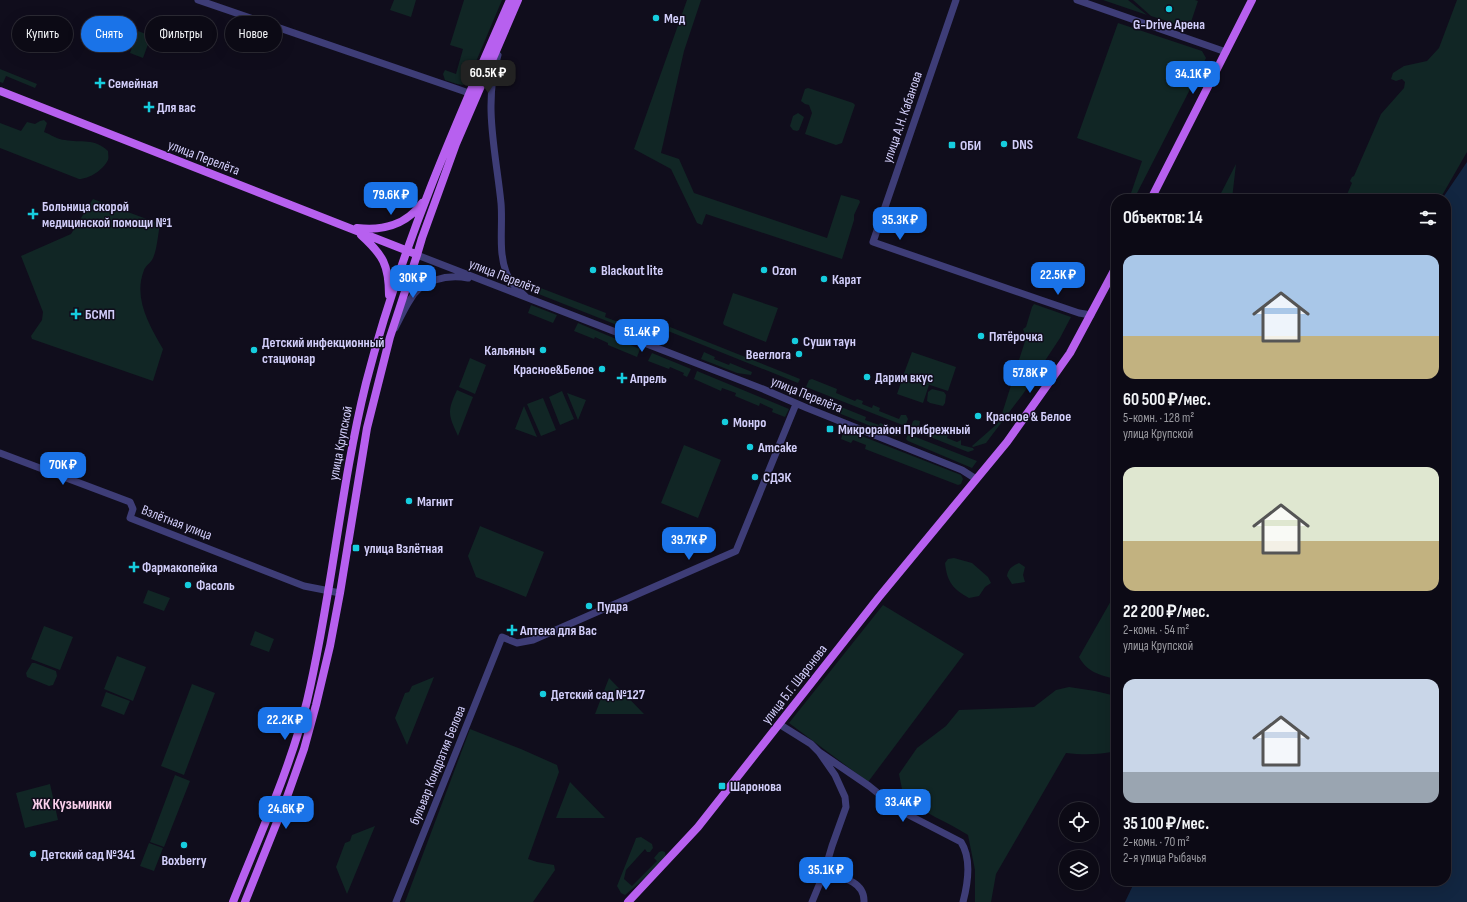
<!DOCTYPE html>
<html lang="ru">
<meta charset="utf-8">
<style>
:root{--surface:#0c0a15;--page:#1a1822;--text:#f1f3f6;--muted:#9a9aa0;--line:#2c2b34;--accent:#1a73e8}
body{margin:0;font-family:"Sofia Sans Condensed",sans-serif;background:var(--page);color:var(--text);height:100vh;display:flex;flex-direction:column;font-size:15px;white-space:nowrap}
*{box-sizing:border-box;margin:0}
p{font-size:13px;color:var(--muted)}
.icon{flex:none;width:22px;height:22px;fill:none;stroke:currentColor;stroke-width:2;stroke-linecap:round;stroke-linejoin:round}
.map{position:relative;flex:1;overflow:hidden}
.details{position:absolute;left:1111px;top:194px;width:340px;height:692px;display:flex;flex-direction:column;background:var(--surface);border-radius:16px;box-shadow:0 4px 16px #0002,0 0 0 1px var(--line)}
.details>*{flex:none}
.guide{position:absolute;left:12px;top:16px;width:380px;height:36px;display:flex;gap:8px}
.fabs{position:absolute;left:1059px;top:802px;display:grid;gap:8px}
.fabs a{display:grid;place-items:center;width:40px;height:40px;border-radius:50%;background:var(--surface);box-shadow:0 4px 16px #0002,0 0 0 1px var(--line);font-size:20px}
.price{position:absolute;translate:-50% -34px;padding:0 9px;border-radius:8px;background:var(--accent);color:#fff;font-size:13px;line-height:26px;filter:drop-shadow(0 1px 2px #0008)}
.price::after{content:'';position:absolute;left:50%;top:24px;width:12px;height:9px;margin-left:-6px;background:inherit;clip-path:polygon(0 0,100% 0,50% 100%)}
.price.on{background:#222;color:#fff}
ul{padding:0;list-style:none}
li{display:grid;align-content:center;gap:8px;height:212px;padding:0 12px}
li span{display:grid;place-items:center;height:124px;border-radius:12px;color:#555}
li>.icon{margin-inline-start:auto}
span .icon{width:72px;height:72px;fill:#fffc;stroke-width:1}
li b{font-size:17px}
h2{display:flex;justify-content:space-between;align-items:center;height:48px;padding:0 12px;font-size:17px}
.tag{padding:0 14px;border-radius:18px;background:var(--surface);box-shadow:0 4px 16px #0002,0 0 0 1px var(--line);font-size:14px;line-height:36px}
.tag.on{background:var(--accent);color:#fff}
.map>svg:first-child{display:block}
.green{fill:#112625}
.water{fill:#122641}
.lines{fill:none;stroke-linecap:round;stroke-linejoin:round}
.minor{stroke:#3e3d77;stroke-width:7}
.major{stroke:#b760ef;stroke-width:8}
.poi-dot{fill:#16cdde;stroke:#100d1c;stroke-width:1.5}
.labels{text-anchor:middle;stroke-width:3;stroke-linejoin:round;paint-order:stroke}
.poi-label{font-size:14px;font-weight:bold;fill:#d2cefa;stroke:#100d1c;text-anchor:start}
.street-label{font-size:14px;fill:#d2cefa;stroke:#100d1c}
.neighbourhood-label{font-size:15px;font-weight:bold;fill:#fad0ec;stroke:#100d1c}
</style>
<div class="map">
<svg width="1467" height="902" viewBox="0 0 1467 902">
<rect width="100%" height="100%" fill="#100d1c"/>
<path class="green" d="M394,0H416L411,17L390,10Z
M464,0H502L467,83L463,85L457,84L445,80L443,74L445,70L456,74L463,49L450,45Z
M687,0H701L684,51L661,153L679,159L694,193L827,238L841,195L859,200L860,202L854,215V220L842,259L706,214L702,225L697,223L671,169L634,149Z
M1103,0H1128L1147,15Z
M1133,0H1195L1198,1L1189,28L1151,16Z
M1457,0H1467V152L1440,199H1345L1352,183L1350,181L1352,177L1354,176L1381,114L1404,88L1405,82L1402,79L1396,81L1391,79L1393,73L1404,66L1427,61L1439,48Z
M1118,23L1202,51L1206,58L1134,199H1129L1142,161L1077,138Z
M138,31L151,36L143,58L130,53Z
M0,69L37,84L35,88L6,76L3,83L0,82Z
M808,88L853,103L855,105L842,143L836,145L805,134L812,113L809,105L805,104L801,101L805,89Z
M798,113L804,117L799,130L797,131L793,130L790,126L793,116Z
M44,120L47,123L44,132C50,134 58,140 65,140C81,143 95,138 108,151C108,154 109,157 108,160C103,170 89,179 79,179L0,148V123L21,131L27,122L35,124L40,121Z
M1236,164L1232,199H1218Z
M93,199L160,224C158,234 157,250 153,258C151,263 146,265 144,270C133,298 149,325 163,349L153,381L32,339L31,336L42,320L43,312L21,256L71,234Z
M538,287L606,313L605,317L618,322L619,319L658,334C657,338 655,339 650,338L536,293Z
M733,293L778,308L766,342L724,325L723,323Z
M1034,304L1071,317L1060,338L1023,394L986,443L973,447L972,446L997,424L1000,420L1026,338L1023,329L1026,327L1032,307Z
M531,305L557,315L553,323L528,313Z
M578,323L640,349L637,357L608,345V343L595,337L594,339L574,331Z
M670,327L800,379L798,383L668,331Z
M704,352L715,357L714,359L729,365L730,363L752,372L751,375L737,373L701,359Z
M912,352L956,367L948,391L903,376Z
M652,353L691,369L687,377L683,375L684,373L670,367L669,369L648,361Z
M470,358L486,365L475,394L459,387Z
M697,371L789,409L785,417L772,412L773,409L760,403L759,406L735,396L736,393L722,388L721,391L694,379Z
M903,377L929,385L923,403L897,394Z
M812,379L837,389L836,393L855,401L857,399L863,401L862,404L872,408L873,405L880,408L879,411L899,419L901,415H906L908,419L905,426L806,387L809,380Z
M932,389L944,392L946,395L945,403L943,406L930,403L927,401L928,392Z
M457,390L473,397L458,436C448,414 447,412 457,390Z
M562,391L574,419L560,425L549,397Z
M567,393L586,400L578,420Z
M816,397L866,417L865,420L879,425L880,423L901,431L899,435L895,436L814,403Z
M543,398L556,430L541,436L527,404Z
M524,406L537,437L515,429Z
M915,420L920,421L919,427L941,435L942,432L948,435L947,438L957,442L961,440V445L973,448L974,450L968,452L910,429L913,421Z
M843,433L859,435L961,475L963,479L961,484L958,485L865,449L866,445L853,440L851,443L841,439Z
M908,434L977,461L972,468L908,441L906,439Z
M684,445L721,460L698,518L661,503Z
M480,526L544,552L526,597L476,577L468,556Z
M954,558L972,563L988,577L991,583L985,587L979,596L969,598C953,589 947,582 945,563L948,559Z
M1019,563L1025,567L1023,575L1025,582L1012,584L1007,576C1008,569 1012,566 1019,563Z
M148,590L170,598L164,611L143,603Z
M1116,592V679H1115C1100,675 1087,672 1079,657Z
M883,605L964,654L868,782L789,723Z
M44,626L73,637L60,670L31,659Z
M255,631L274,639L269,652L250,645Z
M117,656L146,667L133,701L104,689Z
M32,663H35L56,671L57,676L53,685L49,686L27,677L26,673Z
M434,677L407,745L395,718L405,693L409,692L412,686Z
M609,678L644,714H595Z
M192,684L215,693L184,775L161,766Z
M1069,687L1095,691L1116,696V751C1099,755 1083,755 1066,753L996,874L991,902H975V870L968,835C947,822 925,813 904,799L899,774L917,748L946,726L959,710L1034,707L1056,690Z
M106,692L130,701L124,715L101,706Z
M470,729L521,749L557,765L559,772L528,859L537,862L554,865L555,870L533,902H405Z
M175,775L190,781L164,847L150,842Z
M570,782L605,818H556Z
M50,784L58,820L25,828L16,793Z
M375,826L347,894L336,867L345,843L350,841L352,835Z
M641,837L652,844L653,848L650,852H647L645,849L626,870L624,879L632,886L657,861L654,858L659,852L662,851L665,852L666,858L644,879L625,895L621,893L617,886L635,841L636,838Z
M149,843L163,848L154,871L140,866Z"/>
<path class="water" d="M1467,162V902H1125L1135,881H1446V199H1442Z"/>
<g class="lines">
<path class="minor" d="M198,0L469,93
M956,0L873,242L1038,299L1079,313L1091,315
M1077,0L1226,52
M498,55C483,104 496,153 501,203C503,226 498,250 506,272C509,282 518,289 525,296
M417,255L763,389L807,408L962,470L976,479
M395,328C400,319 404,309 410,300C421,280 447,274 468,278
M0,453L130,502L133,509L130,518L304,586L340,593
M779,724L811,744L819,752L835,775L845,797L846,807L832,846L824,873L812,902
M819,752L869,786L899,810L961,842C972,859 968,883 963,902
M824,873C840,877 865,880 864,902
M396,902L502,637L517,643L533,640L736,551L796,404"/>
<path class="major" d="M0,91L413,253
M1151,199L1252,0
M357,228C384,231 406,225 422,203
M361,235C383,255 389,265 389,295
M233,902C259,836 290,770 307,701C332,596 340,488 366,383C400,250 455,125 510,0
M245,902L287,797L304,749L316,705L330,646L340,593L367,428L390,337L417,255L422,238L456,144L518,0
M628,902L698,827L879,597L1007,442L1070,353L1116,267"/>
</g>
<g class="poi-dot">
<circle cx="1169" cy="9" r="4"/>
<circle cx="656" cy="18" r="4"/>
<path d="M98 77h4v4h4v4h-4v4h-4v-4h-4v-4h4z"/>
<path d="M147 101h4v4h4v4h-4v4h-4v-4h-4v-4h4z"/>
<circle cx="1004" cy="144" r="4"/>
<rect x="948" y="141" width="8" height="8" rx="2"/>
<path d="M31 208h4v4h4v4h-4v4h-4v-4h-4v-4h4z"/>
<circle cx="593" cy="270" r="4"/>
<circle cx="764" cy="270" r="4"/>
<circle cx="824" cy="279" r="4"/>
<path d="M74 308h4v4h4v4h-4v4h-4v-4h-4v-4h4z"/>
<circle cx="981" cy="336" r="4"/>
<circle cx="795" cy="341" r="4"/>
<circle cx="254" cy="350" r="4"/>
<circle cx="543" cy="350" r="4"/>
<circle cx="799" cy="354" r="4"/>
<circle cx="602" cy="369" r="4"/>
<circle cx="867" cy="377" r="4"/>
<path d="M620 372h4v4h4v4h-4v4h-4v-4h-4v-4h4z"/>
<circle cx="978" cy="416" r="4"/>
<circle cx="725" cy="422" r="4"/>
<rect x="826" y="425" width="8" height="8" rx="2"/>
<circle cx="750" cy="447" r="4"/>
<circle cx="755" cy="477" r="4"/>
<circle cx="409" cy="501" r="4"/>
<rect x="352" y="544" width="8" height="8" rx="2"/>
<path d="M132 561h4v4h4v4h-4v4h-4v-4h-4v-4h4z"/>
<circle cx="188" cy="585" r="4"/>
<circle cx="589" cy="606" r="4"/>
<path d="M510 624h4v4h4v4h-4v4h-4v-4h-4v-4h4z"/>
<circle cx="543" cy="694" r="4"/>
<rect x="718" y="782" width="8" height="8" rx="2"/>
<circle cx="184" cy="845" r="4"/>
<circle cx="33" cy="854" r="4"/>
</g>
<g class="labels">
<g class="poi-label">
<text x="664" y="23">Мед</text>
<text x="1169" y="29" text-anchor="middle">G-Drive Арена</text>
<text x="108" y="88">Семейная</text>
<text x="157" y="112">Для вас</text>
<text x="1012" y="149">DNS</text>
<text x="960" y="150">ОБИ</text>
<text x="42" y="211">Больница скорой<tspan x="42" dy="16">медицинской помощи №1</tspan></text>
<text x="601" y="275">Blackout lite</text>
<text x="772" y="275">Ozon</text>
<text x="832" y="284">Карат</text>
<text x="85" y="319">БСМП</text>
<text x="989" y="341">Пятёрочка</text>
<text x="803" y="346">Суши таун</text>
<text x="262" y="347">Детский инфекционный<tspan x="262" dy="16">стационар</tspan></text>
<text x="535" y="355" text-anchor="end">Кальяныч</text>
<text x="791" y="359" text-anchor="end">Beerлога</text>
<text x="594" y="374" text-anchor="end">Красное&amp;Белое</text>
<text x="875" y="382">Дарим вкус</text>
<text x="630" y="383">Апрель</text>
<text x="986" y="421">Красное &amp; Белое</text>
<text x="733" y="427">Монро</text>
<text x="838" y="434">Микрорайон Прибрежный</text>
<text x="758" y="452">Amcake</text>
<text x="763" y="482">СДЭК</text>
<text x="417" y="506">Магнит</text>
<text x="364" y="553">улица Взлётная</text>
<text x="142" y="572">Фармакопейка</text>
<text x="196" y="590">Фасоль</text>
<text x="597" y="611">Пудра</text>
<text x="520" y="635">Аптека для Вас</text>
<text x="551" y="699">Детский сад №127</text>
<text x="730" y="791">Шаронова</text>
<text x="41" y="859">Детский сад №341</text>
<text x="184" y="865" text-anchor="middle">Boxberry</text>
</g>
<g class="street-label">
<text transform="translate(902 117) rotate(-71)" y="5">улица А.Н. Кабанова</text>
<text transform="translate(204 157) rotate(21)" y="5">улица Перелёта</text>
<text transform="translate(505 276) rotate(21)" y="5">улица Перелёта</text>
<text transform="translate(807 394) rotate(22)" y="5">улица Перелёта</text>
<text transform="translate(340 443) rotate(-79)" y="5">улица Крупской</text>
<text transform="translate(177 522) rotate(21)" y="5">Взлётная улица</text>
<text transform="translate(794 684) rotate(-52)" y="5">улица Б.Г. Шаронова</text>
<text transform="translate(437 765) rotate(-68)" y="5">бульвар Кондратия Белова</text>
</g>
<g class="neighbourhood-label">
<text x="72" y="809">ЖК Кузьминки</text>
</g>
</g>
</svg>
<div class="fabs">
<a><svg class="icon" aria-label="locate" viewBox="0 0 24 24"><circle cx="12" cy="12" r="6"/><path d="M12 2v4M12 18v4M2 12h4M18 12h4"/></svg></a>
<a><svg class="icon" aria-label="layers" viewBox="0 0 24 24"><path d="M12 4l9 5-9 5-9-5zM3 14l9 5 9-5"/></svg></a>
</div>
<b class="price on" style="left:488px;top:94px">60.5K ₽</b>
<b class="price" style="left:1193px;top:95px">34.1K ₽</b>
<b class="price" style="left:391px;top:216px">79.6K ₽</b>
<b class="price" style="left:900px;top:241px">35.3K ₽</b>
<b class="price" style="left:1058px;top:296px">22.5K ₽</b>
<b class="price" style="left:413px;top:299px">30K ₽</b>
<b class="price" style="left:642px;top:353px">51.4K ₽</b>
<b class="price" style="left:1030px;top:394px">57.8K ₽</b>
<b class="price" style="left:63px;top:486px">70K ₽</b>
<b class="price" style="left:689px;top:561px">39.7K ₽</b>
<b class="price" style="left:285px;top:741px">22.2K ₽</b>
<b class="price" style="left:903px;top:823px">33.4K ₽</b>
<b class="price" style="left:286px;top:830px">24.6K ₽</b>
<b class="price" style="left:826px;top:891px">35.1K ₽</b>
<div class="guide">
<a class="tag">Купить</a>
<a class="tag on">Снять</a>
<a class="tag">Фильтры</a>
<a class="tag">Новое</a>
</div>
<section class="details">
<h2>Объектов: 14<svg class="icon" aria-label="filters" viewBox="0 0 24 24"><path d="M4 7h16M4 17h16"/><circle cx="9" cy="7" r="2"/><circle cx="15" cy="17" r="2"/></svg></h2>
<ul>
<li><span style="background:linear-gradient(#a9c7e8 65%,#c2b280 0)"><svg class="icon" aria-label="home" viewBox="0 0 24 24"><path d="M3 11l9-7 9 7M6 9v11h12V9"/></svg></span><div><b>60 500 ₽/мес.</b><p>5-комн. · 128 m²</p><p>улица Крупской</p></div></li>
<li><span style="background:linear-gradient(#dfe7d0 60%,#c2b280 0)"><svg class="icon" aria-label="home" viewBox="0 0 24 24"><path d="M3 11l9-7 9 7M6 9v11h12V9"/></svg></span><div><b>22 200 ₽/мес.</b><p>2-комн. · 54 m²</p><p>улица Крупской</p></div></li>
<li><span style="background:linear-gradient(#c9d6e8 75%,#9aa5b1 0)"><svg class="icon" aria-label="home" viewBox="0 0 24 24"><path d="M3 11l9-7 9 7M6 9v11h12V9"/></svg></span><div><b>35 100 ₽/мес.</b><p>2-комн. · 70 m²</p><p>2-я улица Рыбачья</p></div></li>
</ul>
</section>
</div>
